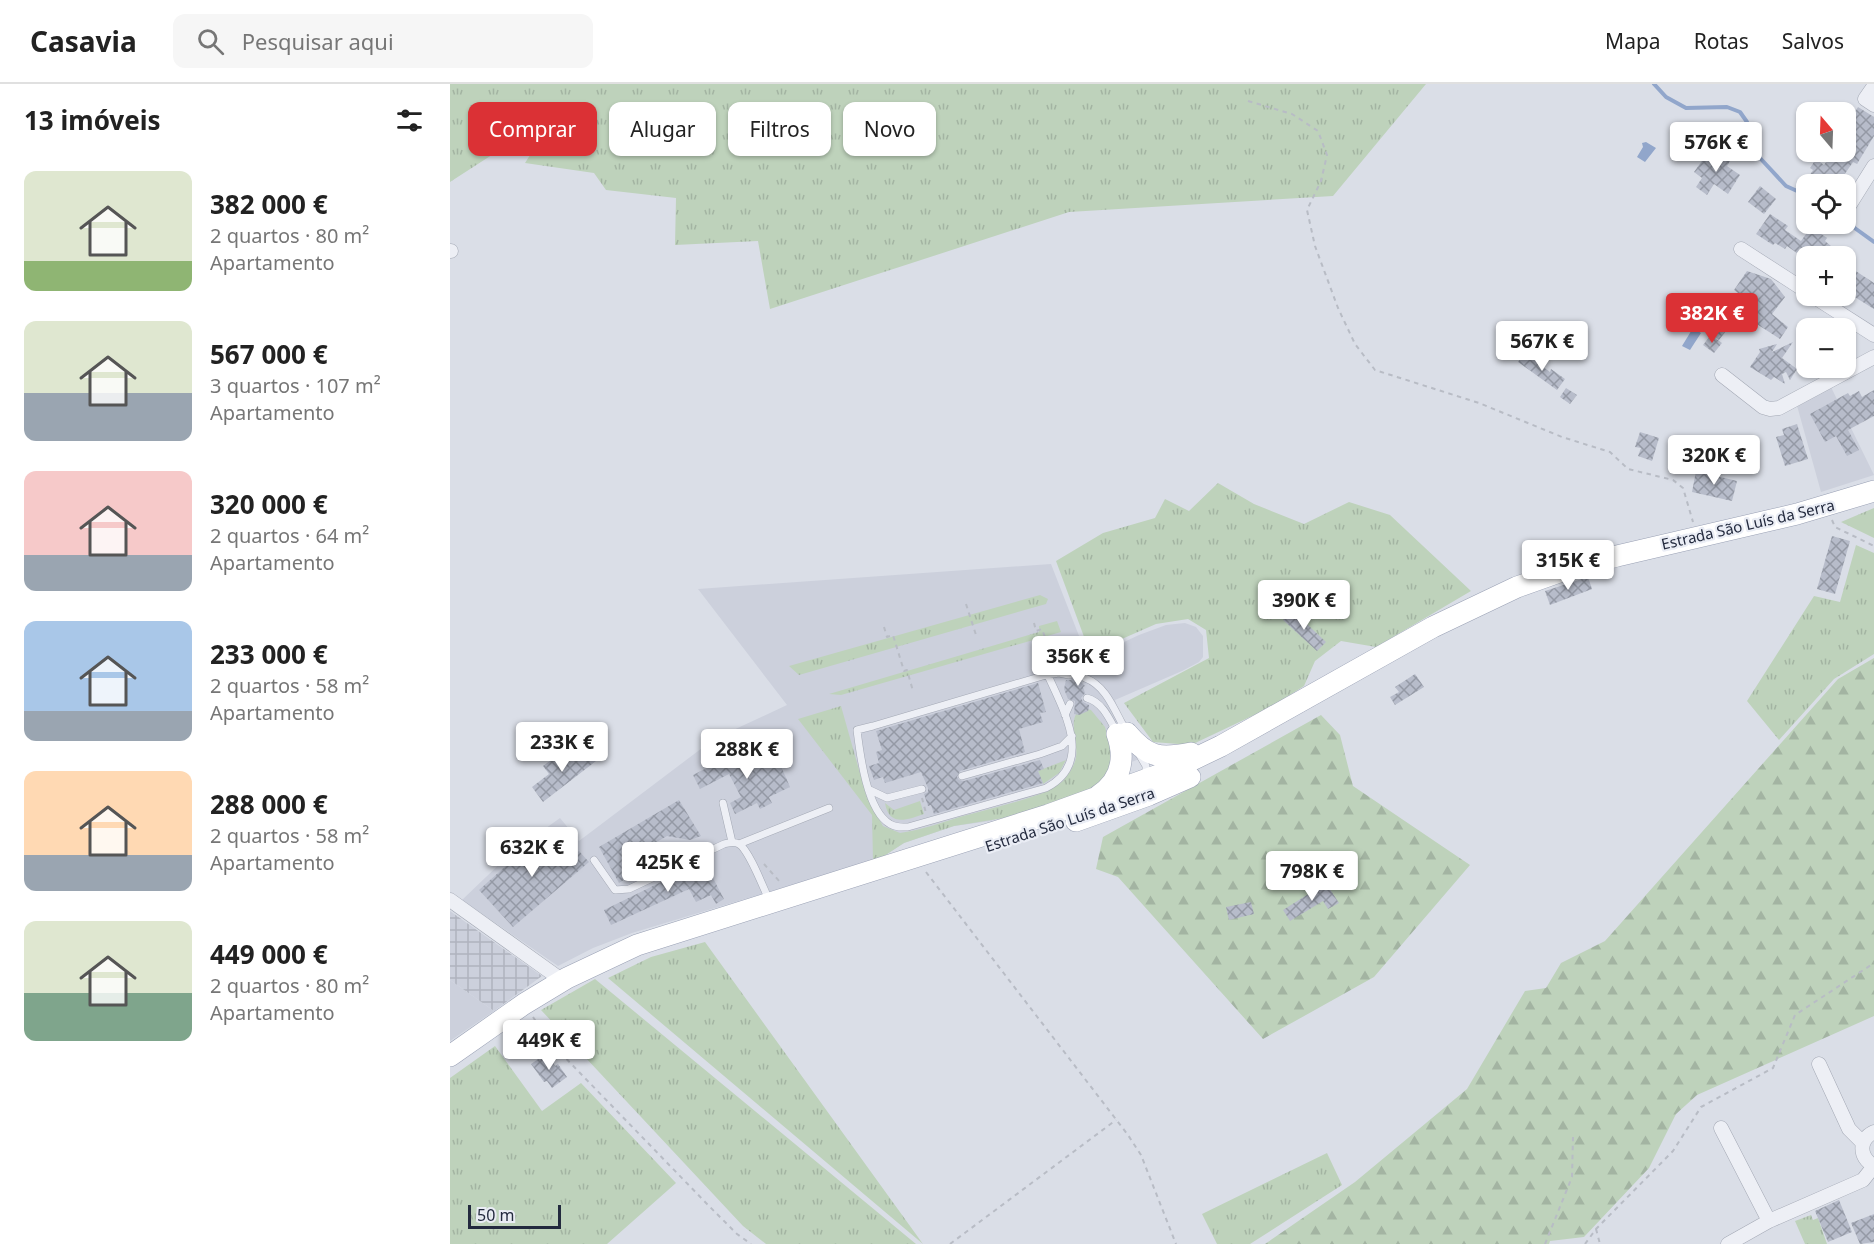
<!DOCTYPE html>
<html lang="pt">
<meta charset="utf-8">
<style>
:root{--surface:#fff;--page:#f6f6f6;--text:#222;--muted:#767676;--line:#e0e0e0;--accent:#db3135}
body{margin:0;font-family:"Noto Sans",sans-serif;background:var(--page);color:var(--text);height:100vh;display:flex;flex-direction:column;font-size:22px;white-space:nowrap}
*{box-sizing:border-box;margin:0}
p{font-size:20px;color:var(--muted)}
.icon{flex:none;width:33px;height:33px;fill:none;stroke:currentColor;stroke-width:2;stroke-linecap:round;stroke-linejoin:round}
.map{position:relative;flex:1;overflow:hidden}
.sheet{display:flex;flex-direction:column;background:var(--surface);width:450px}
.sheet>*{flex:none}
.banner{position:absolute;left:18px;top:18px;width:570px;height:54px;display:flex;gap:12px}
.needle{width:39px;rotate:341deg}
.fabs{position:absolute;left:1346px;top:18px;display:grid;gap:12px}
.fabs a{display:grid;place-items:center;width:60px;height:60px;border-radius:12px;background:var(--surface);box-shadow:0 2px 4px #0004;font-size:30px}
.scale{position:absolute;left:18px;bottom:15px;width:93px;box-sizing:border-box;padding-left:6px;border:3px solid #232a3e;border-top:0;font-size:16px;line-height:21px;white-space:nowrap;color:#232a3e;-webkit-text-stroke:4px #eaedf5;paint-order:stroke}
.price{position:absolute;translate:-50% -51px;padding:0 14px;border-radius:6px;background:#fff;color:#222;font-size:20px;line-height:39px;filter:drop-shadow(0 2px 3px #0008)}
.price::after{content:'';position:absolute;left:50%;top:36px;width:18px;height:14px;margin-left:-9px;background:inherit;clip-path:polygon(0 0,100% 0,50% 100%)}
.price.selected{background:var(--accent);color:#fff}
ul{padding:0;list-style:none}
li{display:flex;align-items:center;gap:18px;height:150px;padding:0 24px}
li span{display:grid;place-items:center;flex:none;width:168px;height:120px;border-radius:12px;color:#555}
li>.icon{margin-inline-start:auto}
span .icon{width:72px;height:72px;fill:#fffc;stroke-width:1}
li b{font-size:26px}
h2{display:flex;justify-content:space-between;align-items:center;height:72px;padding:0 24px;font-size:26px}
.tag{padding:0 21px;border-radius:12px;background:var(--surface);box-shadow:0 2px 4px #0004;font-size:21px;line-height:54px}
.tag.selected{background:var(--accent);color:#fff}
header{display:flex;align-items:center;gap:36px;box-sizing:border-box;height:84px;padding:0 30px;background:var(--surface);border-bottom:2px solid var(--line)}
header strong{font-size:28px}
nav{display:flex;gap:33px;margin-inline-start:auto;font-size:21px}
.search{width:420px;height:54px;background:var(--page);display:flex;align-items:center;gap:15px;box-sizing:border-box;padding:0 21px;border-radius:12px;color:var(--muted);font-size:22px}
main{display:flex;flex:1;min-height:0}
.map>svg:first-child{display:block}
.built{fill:#ccd0dc}
.industrial{fill:url(#industrial-grid)}
.grass{fill:url(#grass-tufts)}
.forest{fill:url(#forest-firs)}
.water{fill:#91a6cb}
.lines{fill:none;stroke-linecap:round;stroke-linejoin:round}
.stream{stroke:#91a6cb;stroke-width:4}
.building{fill:url(#building-cross-hatch)}
.lane-casing{stroke:#a3a8b4;stroke-width:8}
.street-casing{stroke:#a3a8b4;stroke-width:15}
.primary-casing{stroke:#99a0b4;stroke-width:22}
.path{stroke:#b8bcc5;stroke-width:2;stroke-dasharray:4.5 4.5;stroke-linecap:butt}
.lane{stroke:#edeff5;stroke-width:7}
.street{stroke:#edeff5;stroke-width:14}
.primary{stroke:#fff;stroke-width:21}
.labels{text-anchor:middle;stroke-width:4.5;stroke-linejoin:round;paint-order:stroke}
.street-label{font-size:15px;fill:#232a3e;stroke:#eaedf5}
</style>
<header>
<strong>Casavia</strong>
<div class="search"><svg class="icon" aria-label="search" viewBox="0 0 24 24"><circle cx="10" cy="10" r="6"/><path d="M15 15l6 6"/></svg>Pesquisar aqui</div>
<nav><a>Mapa</a><a>Rotas</a><a>Salvos</a></nav>
</header>
<main>
<section class="sheet">
<h2>13 imóveis<svg class="icon" aria-label="filters" viewBox="0 0 24 24"><path d="M4 7h16M4 17h16"/><circle cx="9" cy="7" r="2"/><circle cx="15" cy="17" r="2"/></svg></h2>
<ul>
<li><span style="background:linear-gradient(#dfe7d0 75%,#8fb573 0)"><svg class="icon" aria-label="home" viewBox="0 0 24 24"><path d="M3 11l9-7 9 7M6 9v11h12V9"/></svg></span><div><b>382 000 €</b><p>2 quartos · 80 m²</p><p>Apartamento</p></div></li>
<li><span style="background:linear-gradient(#dfe7d0 60%,#9aa5b1 0)"><svg class="icon" aria-label="home" viewBox="0 0 24 24"><path d="M3 11l9-7 9 7M6 9v11h12V9"/></svg></span><div><b>567 000 €</b><p>3 quartos · 107 m²</p><p>Apartamento</p></div></li>
<li><span style="background:linear-gradient(#f6c9c9 70%,#9aa5b1 0)"><svg class="icon" aria-label="home" viewBox="0 0 24 24"><path d="M3 11l9-7 9 7M6 9v11h12V9"/></svg></span><div><b>320 000 €</b><p>2 quartos · 64 m²</p><p>Apartamento</p></div></li>
<li><span style="background:linear-gradient(#a9c7e8 75%,#9aa5b1 0)"><svg class="icon" aria-label="home" viewBox="0 0 24 24"><path d="M3 11l9-7 9 7M6 9v11h12V9"/></svg></span><div><b>233 000 €</b><p>2 quartos · 58 m²</p><p>Apartamento</p></div></li>
<li><span style="background:linear-gradient(#ffd9b3 70%,#9aa5b1 0)"><svg class="icon" aria-label="home" viewBox="0 0 24 24"><path d="M3 11l9-7 9 7M6 9v11h12V9"/></svg></span><div><b>288 000 €</b><p>2 quartos · 58 m²</p><p>Apartamento</p></div></li>
<li><span style="background:linear-gradient(#dfe7d0 60%,#7fa58c 0)"><svg class="icon" aria-label="home" viewBox="0 0 24 24"><path d="M3 11l9-7 9 7M6 9v11h12V9"/></svg></span><div><b>449 000 €</b><p>2 quartos · 80 m²</p><p>Apartamento</p></div></li>
</ul>
</section>
<div class="map">
<svg width="1424" height="1160" viewBox="0 0 1424 1160">
<defs>
<pattern id="industrial-grid" width="8" height="8" patternUnits="userSpaceOnUse" patternTransform="scale(1.5)"><rect width="8" height="8" fill="#ccd0dc"/><path d="M0 4h8M4 0v8" fill="none" stroke="#afb3be"/></pattern>
<pattern id="grass-tufts" width="24" height="20" patternUnits="userSpaceOnUse" patternTransform="scale(1.5)"><rect width="24" height="20" fill="#bed2bb"/><path d="M3 7l-1-3M5 7V3M7 7l1-3M15 17l-1-3M17 17v-4M19 17l1-3" fill="none" stroke="#a3b4a2"/></pattern>
<pattern id="forest-firs" width="22" height="20" patternUnits="userSpaceOnUse" patternTransform="scale(1.5)"><rect width="22" height="20" fill="#bed2bb"/><path d="M5 1l3.5 6h-7zM16 11l3.5 6h-7z" fill="#a3b4a2"/></pattern>
<pattern id="building-cross-hatch" width="8" height="8" patternUnits="userSpaceOnUse" patternTransform="scale(1.5)"><rect width="8" height="8" fill="#b7bcca"/><path d="M0 0l8 8M0 8l8-8" fill="none" stroke="#9499a5"/></pattern>
</defs>
<rect width="100%" height="100%" fill="#dadee7"/>
<path class="built" d="M1380,301L1424,391L1371,408L1346,318Z
M601,480L638,575L689,551L716,541L735,539L746,543L753,552V573L749,578L732,587L665,616L669,628L677,639L708,667L541,737L504,742L454,759L431,774L182,849L143,864L108,882L12,816L60,770L110,734L129,757L264,655L337,621L248,505Z
M0,896L44,927L0,957Z"/>
<path class="industrial" d="M0,827L92,892L44,927L0,896Z"/>
<path class="grass" d="M0,0H976L883,112L619,128L320,225L308,157L225,161L226,114L156,106L144,89L75,79L82,68L73,51L0,98Z
M768,399L804,420L854,440L899,418L940,431L1021,507L926,563L891,557L865,577L854,602L821,623L741,661L703,658L674,619L759,574L756,546L738,535L706,540L640,569L606,477L653,449L705,434L715,415L739,427Z
M1424,424V454L1391,438Z
M1406,461L1424,469V570L1384,595L1329,656L1297,617L1364,512L1390,518Z
M590,511L598,515L596,520L349,591L339,582Z
M607,537L611,548L391,611L379,610L589,548V542Z
M391,622L417,714L433,742L450,749C473,746 495,737 517,731C542,724 569,718 593,709C600,706 607,702 613,697C619,690 625,681 626,673C629,658 612,621 641,626L655,643L663,669L658,691L637,708L554,734L504,742L454,759L431,774L423,777L422,731L348,635Z
M616,676L609,689L593,700L588,687Z
M470,717L474,730C457,736 439,743 435,719L444,726Z
M255,858L473,1160L158,894L201,873Z
M145,895L466,1160H316L293,1142L91,926Z
M45,962L92,1027L131,999L226,1099L157,1160H0V994Z
M877,1069L892,1101L800,1160H767L752,1130Z
M1361,1131L1363,1136L1368,1134L1377,1160H1355L1345,1137Z"/>
<path class="forest" d="M1424,574V932L1247,1011L1226,1030L1199,1084L1134,1153L1100,1157L1099,1160H815L905,1098L1017,1005L1075,907L1096,904L1111,879L1155,857L1388,595Z
M871,631L890,651L903,702L1020,781L924,893L813,955L668,793L646,785L653,753Z"/>
<path class="water" d="M1196,58L1206,64L1195,78L1187,73L1193,63L1192,59Z
M1243,244L1251,249L1240,266L1232,262Z"/>
<g class="lines">
<path class="stream" d="M1204,0L1216,13L1236,24L1277,23L1290,28L1297,38L1299,49L1310,74L1336,102L1356,111
M1395,137L1424,158"/>
</g>
<path class="building" d="M1408,23L1424,33V52L1407,80L1403,78L1388,100H1368L1358,94L1363,86L1360,84L1366,75L1374,81L1383,68H1395V45Z
M1261,64L1280,77L1277,82L1290,91L1278,110L1264,100L1257,111L1246,103L1252,94L1244,88Z
M1310,102L1326,115L1314,130L1298,118Z
M1320,130L1338,142L1335,146L1351,157L1361,143L1377,154L1375,157L1381,162L1378,166L1387,172H1351L1337,162L1335,165L1325,159L1323,161L1306,150Z
M1395,180L1424,199V225L1395,207Z
M1297,187L1321,195L1335,213L1322,230L1338,243L1330,255L1302,237L1294,246L1283,238L1269,256L1257,247L1274,225L1280,229L1288,209L1284,206Z
M1261,251L1272,259L1264,269L1253,261Z
M1343,258L1332,274L1347,285L1340,296L1336,288L1332,290L1335,300L1324,293L1321,296L1300,283L1310,268L1309,265L1327,260L1322,268Z
M1074,269L1100,288L1101,285L1115,295L1107,306L1068,278Z
M1116,304L1127,311L1120,320L1110,313Z
M1424,306V332L1398,346L1409,366L1397,372L1386,352L1375,358L1360,330L1398,309L1400,312L1409,307L1412,313Z
M1347,340L1358,375L1335,382L1326,353L1334,351L1332,345Z
M1190,348L1209,354L1202,377L1188,372L1191,364L1185,363Z
M1246,387L1287,397L1282,417L1242,408Z
M1382,452L1400,457L1385,510L1367,505Z
M1138,493L1142,505L1100,521L1095,507Z
M842,526L876,558L867,567L833,536Z
M634,576H639L640,581L637,589H632L630,592V597L635,602L633,603L635,609L631,614L633,618L639,621V624L638,627L629,631L624,630L625,617L618,615L614,605L616,596H621L624,593V589L621,586L624,578Z
M965,590L974,603L945,621L940,613L949,608L945,603Z
M588,599L596,628L590,629L593,638L569,645L575,668L510,687L507,693L509,696L514,697L590,676L594,685L588,687L593,699L484,730L481,721L478,722L474,710L478,708V704L471,688L435,699L433,693L424,696L419,682L429,679L426,668L432,666L426,647Z
M134,663L146,677L93,718L82,703L99,690L93,682L109,670L115,678Z
M292,666L302,686L327,673L340,703L319,713L322,719L310,725L307,719L285,730L280,719L291,713L279,690L250,705L243,691Z
M229,716L251,752L240,756L217,752L186,770L180,792L169,799L149,763Z
M107,749L125,770L129,767L139,778L63,843L29,806L85,756L91,763Z
M254,777L274,815L266,820L261,811L246,818L239,805L161,841L154,826Z
M876,799L889,819L878,825L873,817L840,837L833,826Z
M801,818L804,830L779,836L776,823Z
M97,969L105,982L108,980L117,993L102,1004L97,997L94,998L81,980Z
M1389,1116L1402,1148L1378,1158L1365,1127Z
M1424,1130V1158L1410,1160L1401,1139Z"/>
<g class="lines">
<g class="lane-casing">
<path id="lane" d="M589,570C603,611 652,675 596,704L458,743C452,743 446,744 440,740C417,727 410,671 407,646L423,642L596,591L609,589L619,591
M635,594C657,602 665,628 676,647
M637,614C652,618 659,634 666,647
M615,631L620,620
M689,670L696,682V693
M512,692L590,670L612,662L622,652
M420,706L437,714L472,705
M273,719L282,758
M289,760L379,724
M144,776L165,806L179,805L274,760C279,759 284,757 289,760C299,766 313,803 319,816"/>
</g>
<g class="street-casing">
<path id="street" d="M1424,2L1415,15L1424,21
M1397,125L1424,82
M1291,165L1356,207
M0,167H1
M1363,212L1424,251
M1272,291L1313,323L1320,325L1329,324L1424,273
M0,816L113,897
M1369,980L1399,1045L1413,1059
M1271,1044L1319,1137
M1424,1048C1408,1056 1409,1073 1424,1082
M1278,1160L1319,1137L1413,1096L1424,1082"/>
</g>
<g class="primary-casing">
<path id="primary" d="M677,649C698,674 710,675 741,669
M648,712C671,697 676,675 667,650
M626,737L699,711L740,693
M0,972L74,920L117,894L187,861L598,731L717,688L771,662L983,543L1067,503L1112,487L1167,472L1347,430L1424,407"/>
</g>
<path class="path" d="M798,17L842,30L868,47L877,71L871,97L857,126L865,162L888,224L905,260L925,286L1029,319L1112,353L1160,368L1178,385L1223,396L1233,404L1243,438
M1382,436L1385,443L1424,462
M516,520L527,554
M584,539L586,547L592,545L600,567
M434,543L437,553L443,551L454,587L457,586L463,607
M472,714L476,729
M314,780L330,798
M476,788L678,1051L691,1071L726,1160
M83,933L100,958L259,1122L287,1150L301,1160
M1146,1145L1150,1160
M500,1160L666,1036
M1095,1160L1122,1093L1123,1053
M1135,1160L1146,1145L1223,1067L1251,1023L1323,984L1345,931L1424,879"/>
<use href="#lane" class="lane"/>
<use href="#street" class="street"/>
<use href="#primary" class="primary"/>
</g>
<g class="labels">
<g class="street-label">
<text transform="translate(1298 441) rotate(-13)" y="5">Estrada São Luís da Serra</text>
<text transform="translate(620 736) rotate(-18)" y="5">Estrada São Luís da Serra</text>
</g>
</g>
</svg>
<div class="fabs">
<a><svg class="needle" viewBox="-14 -14 28 28"><path d="M0-13l5 13h-10z" fill="#e53935"/><path d="M0 13l5-13h-10z" fill="#767676"/></svg></a>
<a><svg class="icon" aria-label="locate" viewBox="0 0 24 24"><circle cx="12" cy="12" r="6"/><path d="M12 2v4M12 18v4M2 12h4M18 12h4"/></svg></a>
<a>+</a>
<a>−</a>
</div>
<div class="scale">50 m</div>
<b class="price" style="left:1266px;top:89px">576K €</b>
<b class="price selected" style="left:1262px;top:260px">382K €</b>
<b class="price" style="left:1092px;top:288px">567K €</b>
<b class="price" style="left:1264px;top:402px">320K €</b>
<b class="price" style="left:1118px;top:507px">315K €</b>
<b class="price" style="left:854px;top:547px">390K €</b>
<b class="price" style="left:628px;top:603px">356K €</b>
<b class="price" style="left:112px;top:689px">233K €</b>
<b class="price" style="left:297px;top:696px">288K €</b>
<b class="price" style="left:82px;top:794px">632K €</b>
<b class="price" style="left:218px;top:809px">425K €</b>
<b class="price" style="left:862px;top:818px">798K €</b>
<b class="price" style="left:99px;top:987px">449K €</b>
<div class="banner">
<a class="tag selected">Comprar</a>
<a class="tag">Alugar</a>
<a class="tag">Filtros</a>
<a class="tag">Novo</a>
</div>
</div>
</main>
